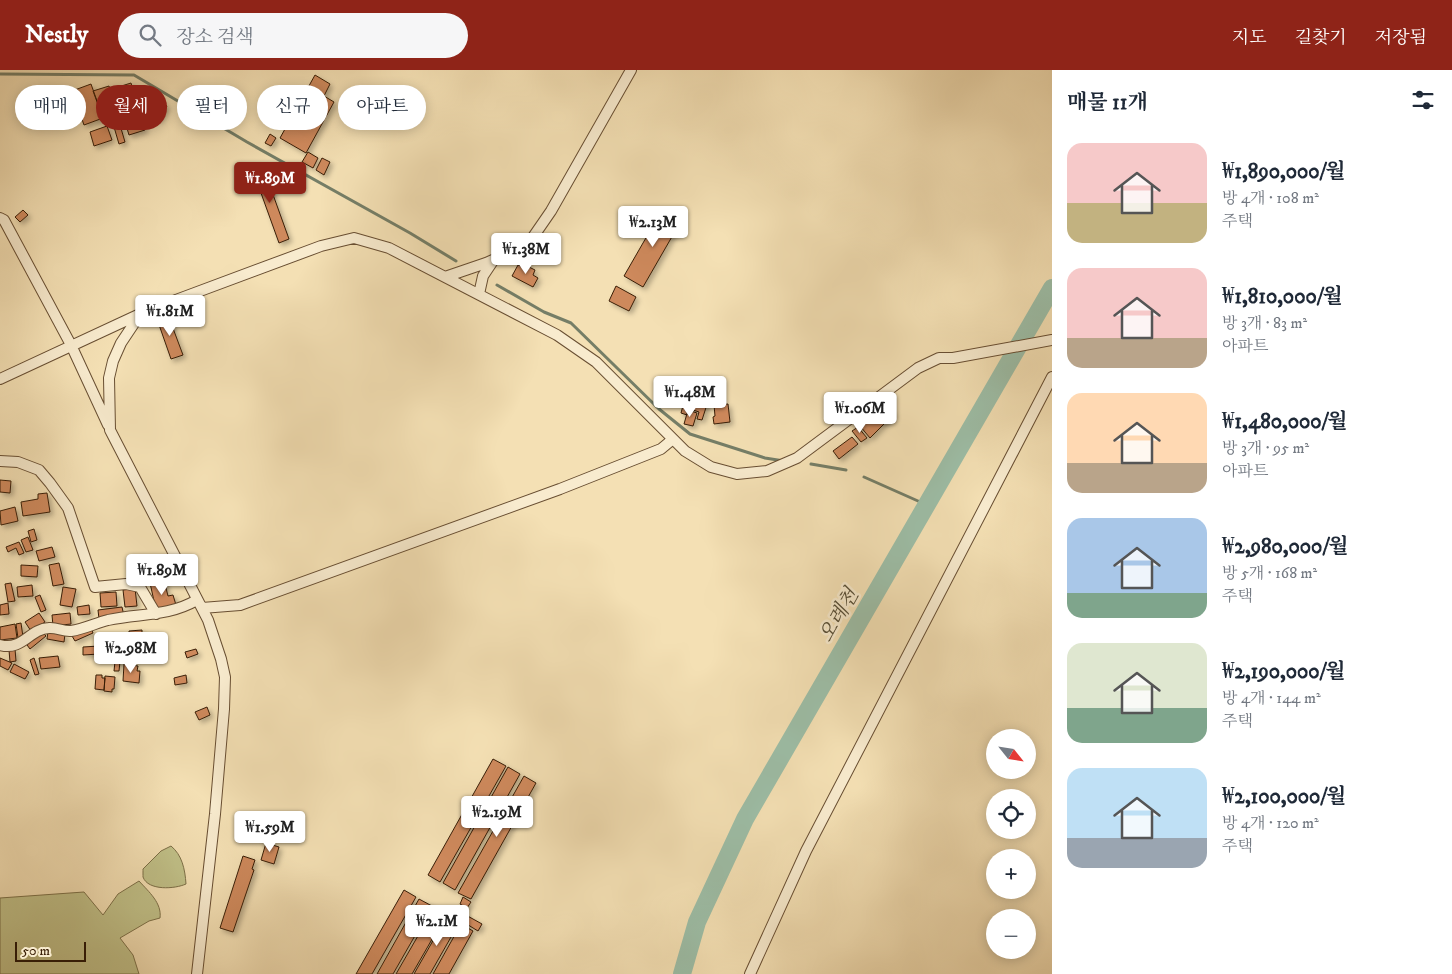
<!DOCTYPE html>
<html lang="ko">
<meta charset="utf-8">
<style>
:root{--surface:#fff;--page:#f6f6f7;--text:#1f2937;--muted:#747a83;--accent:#8f2418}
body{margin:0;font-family:"IM FELL DW Pica","Noto Serif KR",serif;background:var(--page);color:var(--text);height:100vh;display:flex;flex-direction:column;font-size:19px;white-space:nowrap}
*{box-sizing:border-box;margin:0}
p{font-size:16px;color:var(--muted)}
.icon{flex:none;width:28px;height:28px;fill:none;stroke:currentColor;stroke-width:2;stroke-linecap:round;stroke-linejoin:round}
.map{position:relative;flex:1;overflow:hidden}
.panel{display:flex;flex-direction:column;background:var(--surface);width:400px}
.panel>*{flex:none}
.guide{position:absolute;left:15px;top:15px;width:475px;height:45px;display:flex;gap:10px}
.needle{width:32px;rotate:120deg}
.controls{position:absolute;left:986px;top:659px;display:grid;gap:10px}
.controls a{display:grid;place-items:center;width:50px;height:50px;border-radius:50%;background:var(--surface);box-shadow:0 2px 12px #0003;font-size:25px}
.scale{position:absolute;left:15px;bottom:12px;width:71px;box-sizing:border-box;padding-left:5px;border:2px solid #391e06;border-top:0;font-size:14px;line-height:18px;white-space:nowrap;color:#391e06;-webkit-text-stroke:4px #f8ebce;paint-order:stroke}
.price{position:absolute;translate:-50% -42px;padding:0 11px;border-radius:5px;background:#fff;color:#222;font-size:16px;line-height:32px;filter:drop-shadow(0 1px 2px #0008)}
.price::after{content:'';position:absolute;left:50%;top:30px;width:15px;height:11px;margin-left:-8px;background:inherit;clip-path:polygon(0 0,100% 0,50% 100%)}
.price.active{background:var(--accent);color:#fff}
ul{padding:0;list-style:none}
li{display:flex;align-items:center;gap:15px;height:125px;padding:0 15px}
li span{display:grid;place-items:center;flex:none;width:140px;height:100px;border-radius:15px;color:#555}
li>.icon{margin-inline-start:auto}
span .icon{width:60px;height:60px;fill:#fffc;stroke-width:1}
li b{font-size:21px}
h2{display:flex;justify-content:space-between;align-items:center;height:60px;padding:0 15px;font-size:21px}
.tag{padding:0 18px;border-radius:22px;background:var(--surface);box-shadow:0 2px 12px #0003;font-size:18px;line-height:45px}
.tag.active{background:var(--accent);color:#fff}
header{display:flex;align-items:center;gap:30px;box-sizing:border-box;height:70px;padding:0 25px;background:var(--accent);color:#fff}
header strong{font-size:24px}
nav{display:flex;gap:28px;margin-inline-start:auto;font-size:18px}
.search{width:350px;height:45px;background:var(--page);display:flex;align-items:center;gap:12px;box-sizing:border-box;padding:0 18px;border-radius:28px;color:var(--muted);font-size:19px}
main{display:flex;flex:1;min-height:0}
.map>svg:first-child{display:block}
.green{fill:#c1c189;stroke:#7d7048}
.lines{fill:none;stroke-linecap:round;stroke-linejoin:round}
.stream{stroke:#757e67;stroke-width:3}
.river{stroke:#9dbea7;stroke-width:18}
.building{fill:#ce895c;stroke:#391e06;filter:url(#shadow)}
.minor-casing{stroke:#684e32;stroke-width:12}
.minor{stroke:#f8ebce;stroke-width:10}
.labels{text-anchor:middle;stroke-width:5;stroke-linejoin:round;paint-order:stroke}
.water-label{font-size:20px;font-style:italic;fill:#574e36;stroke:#f8ebce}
</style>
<header>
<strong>Nestly</strong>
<div class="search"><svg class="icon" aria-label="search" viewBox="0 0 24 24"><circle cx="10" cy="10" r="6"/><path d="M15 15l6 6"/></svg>장소 검색</div>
<nav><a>지도</a><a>길찾기</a><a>저장됨</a></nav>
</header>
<main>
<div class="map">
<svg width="1052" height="904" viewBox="0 0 1052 904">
<defs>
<filter id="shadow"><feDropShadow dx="3" dy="3" stdDeviation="2.5" flood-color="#0004"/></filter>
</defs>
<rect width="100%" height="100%" fill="#f4e0b4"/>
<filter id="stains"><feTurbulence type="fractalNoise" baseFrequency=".004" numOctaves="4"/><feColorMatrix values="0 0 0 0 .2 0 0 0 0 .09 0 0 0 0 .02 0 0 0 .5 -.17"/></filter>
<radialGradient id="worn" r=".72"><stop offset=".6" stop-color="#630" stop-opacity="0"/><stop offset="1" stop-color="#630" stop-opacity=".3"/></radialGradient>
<path class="green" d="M171,776C182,785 185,799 186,814C175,819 148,821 143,807C143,806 143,800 143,799L161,781Z
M139,811C149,822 162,833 160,848L149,851L120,868L133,885L139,904H0V828L84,822L103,845L118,824Z"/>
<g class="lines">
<path class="stream" d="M0,4L134,5L247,72L410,163L456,191
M497,215L544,242L571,253L659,339L690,364L765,388L784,391
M811,394L846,400
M864,407L927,435"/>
<path class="river" d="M682,904L697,852L745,749L1052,218"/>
</g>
<path class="building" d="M315,5L330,14L324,26L334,32L306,83L280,68Z
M131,13L145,60L129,65L115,18Z
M91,14L103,48L84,55L72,21Z
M109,16L118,43L103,48L93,21Z
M148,25L167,36L159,50L140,40Z
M120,55L125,72L119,74L114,57Z
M107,56L112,70L94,76L90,62Z
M270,64L276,68L271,76L265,73Z
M308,82L318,88L313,98L302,92Z
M322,88L330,92L324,105L316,100Z
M262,94L289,169L279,173L252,98Z
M23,140L28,145L20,152L15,147Z
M662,140L681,151L643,217L624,206Z
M518,195L524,197L525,195L535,200L533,205L538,208L533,217L512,206Z
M616,216L636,227L629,241L609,231Z
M168,245L183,285L171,289L157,249Z
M696,321L710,325L702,350L697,349L699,342L690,339Z
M684,332L690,334L687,345L681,343Z
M728,334L730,352L714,354L713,347L715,346L714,335Z
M884,335L894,344L870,368L860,356Z
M688,340L697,343L693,356L684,354Z
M858,357L867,368L861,372L852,361Z
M852,367L858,374L839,389L833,381Z
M0,410L11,411L10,423L0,422Z
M47,423L50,442L23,446L21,432L38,429V424Z
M15,437L18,451L1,455L0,441Z
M34,459L37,470L31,472L28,461Z
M28,467L33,480L26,482L21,470Z
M19,472L24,483L19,485L16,478L8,482L6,477Z
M52,477L55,487L39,491L36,481Z
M59,493L64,514L53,516L49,495Z
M21,495L38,496L37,507L21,506Z
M164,510L168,526L173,525L176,535L156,540L150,513Z
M11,513L15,531L8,532L5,514Z
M32,515L33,526L18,527L17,517Z
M63,517L76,519L72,537L60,535Z
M135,518L137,536L125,537L123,520Z
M116,522L117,536L101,537L100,523Z
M40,525L46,540L41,542L35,527Z
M8,533L9,544L0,545V535Z
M89,535L90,544L78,545L77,537Z
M122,537L124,546L99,549L98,540Z
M39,543L45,552L31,561L25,552Z
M70,543L71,554L53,556L52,545Z
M21,553L23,567L18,568L16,554Z
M15,554L17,568L0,570V557Z
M91,558L93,563L75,571L72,566Z
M142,560V573H129V561Z
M48,561L65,564L64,572L47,569Z
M42,562L46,566L30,579L27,575Z
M99,576V584L83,585V577Z
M15,579L16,591L10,592L9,580Z
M196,579L198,584L187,588L185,582Z
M116,582H121L119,601H114Z
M58,586L60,597L41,599L39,588Z
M0,588L12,593L8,600L0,596Z
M34,588L39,604L35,605L30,590Z
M14,594L29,602L25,609L10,602Z
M124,594L138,596L137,601H140L139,613L123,611Z
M96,605H102V608H105L104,620L95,619Z
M186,605L187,613L175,615L174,608Z
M105,606L115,607L114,619H112V622L104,621Z
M207,637L210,645L199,650L195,642Z
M493,689L506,696L440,812L428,805Z
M508,697L520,704L455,820L443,813Z
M524,706L536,713L471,829L458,823Z
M266,773L279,777L274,794L261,790Z
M243,786L255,790L252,799L254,800L233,862L220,858Z
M404,820L416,827L372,904H356Z
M463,827L471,832L467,838L460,834Z
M419,829L432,836L393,904H377Z
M434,838L446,845L412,904H396Z
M464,844L482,854L478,861L460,850Z
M447,846L459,853L430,904H414Z
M461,854L473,861L449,904H433Z"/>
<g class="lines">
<g class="minor-casing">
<path id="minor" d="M0,148L4,150L71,275L108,355
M445,207L486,193L520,178L531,170L551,141L631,0
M479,224L483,206L493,191
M0,309L140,244
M0,391L18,392L39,400L50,413L68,438L95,517L126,514L140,517L156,544
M202,538L240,535L560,419L661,379L673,369
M0,575C23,581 29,559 49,558C56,557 64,562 71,561C84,559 96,553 108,550C141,543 167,547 197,530
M197,904L215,744L224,639L225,607L221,589L208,550L110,360L109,308L113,291L121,273L141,243L321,176L354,168L389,178L557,265L596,292L685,381L711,397L737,404L767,401L797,388L918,298L939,288H953L1052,270
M750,904L806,781L1052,307"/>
</g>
<use href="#minor" class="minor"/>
</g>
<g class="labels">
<g class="water-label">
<text transform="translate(838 545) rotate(-60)" y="7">오례천</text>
</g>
</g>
<rect width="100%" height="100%" filter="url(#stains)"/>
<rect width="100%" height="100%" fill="url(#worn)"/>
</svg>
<div class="controls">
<a><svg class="needle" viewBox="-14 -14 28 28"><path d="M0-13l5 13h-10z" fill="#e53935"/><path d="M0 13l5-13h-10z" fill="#747a83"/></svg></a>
<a><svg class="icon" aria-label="locate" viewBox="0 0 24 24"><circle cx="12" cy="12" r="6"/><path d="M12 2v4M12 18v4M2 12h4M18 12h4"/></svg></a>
<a>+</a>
<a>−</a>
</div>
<div class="scale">50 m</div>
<b class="price active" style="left:270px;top:134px">₩1.89M</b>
<b class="price" style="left:653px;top:178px">₩2.13M</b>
<b class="price" style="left:526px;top:205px">₩1.38M</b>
<b class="price" style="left:170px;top:267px">₩1.81M</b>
<b class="price" style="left:690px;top:348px">₩1.48M</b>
<b class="price" style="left:860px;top:364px">₩1.06M</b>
<b class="price" style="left:162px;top:526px">₩1.89M</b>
<b class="price" style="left:131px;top:604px">₩2.98M</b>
<b class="price" style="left:497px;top:768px">₩2.19M</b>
<b class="price" style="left:270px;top:783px">₩1.59M</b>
<b class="price" style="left:437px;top:877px">₩2.1M</b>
<div class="guide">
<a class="tag">매매</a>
<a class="tag active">월세</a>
<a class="tag">필터</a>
<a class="tag">신규</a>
<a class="tag">아파트</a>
</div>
</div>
<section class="panel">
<h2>매물 11개<svg class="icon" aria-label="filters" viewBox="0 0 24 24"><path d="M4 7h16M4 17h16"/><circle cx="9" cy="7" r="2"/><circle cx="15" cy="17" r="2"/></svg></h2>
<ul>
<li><span style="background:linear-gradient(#f6c9c9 60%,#c2b280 0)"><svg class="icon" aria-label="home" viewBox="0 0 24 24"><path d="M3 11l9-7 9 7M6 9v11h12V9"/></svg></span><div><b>₩1,890,000/월</b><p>방 4개 · 108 m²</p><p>주택</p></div></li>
<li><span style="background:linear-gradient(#f6c9c9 70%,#b9a48a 0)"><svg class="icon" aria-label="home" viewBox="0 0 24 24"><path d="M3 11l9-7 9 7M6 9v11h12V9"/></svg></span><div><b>₩1,810,000/월</b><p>방 3개 · 83 m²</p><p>아파트</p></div></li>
<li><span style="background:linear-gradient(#ffd9b3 70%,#b9a48a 0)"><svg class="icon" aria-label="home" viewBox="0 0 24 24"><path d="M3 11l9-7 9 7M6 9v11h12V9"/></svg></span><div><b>₩1,480,000/월</b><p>방 3개 · 95 m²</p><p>아파트</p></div></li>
<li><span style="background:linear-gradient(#a9c7e8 75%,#7fa58c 0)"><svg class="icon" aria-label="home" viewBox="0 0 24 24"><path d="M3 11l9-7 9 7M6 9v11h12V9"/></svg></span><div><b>₩2,980,000/월</b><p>방 5개 · 168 m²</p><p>주택</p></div></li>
<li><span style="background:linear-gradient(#dfe7d0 65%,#7fa58c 0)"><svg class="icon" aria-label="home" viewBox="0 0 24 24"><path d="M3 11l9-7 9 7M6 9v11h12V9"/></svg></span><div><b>₩2,190,000/월</b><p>방 4개 · 144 m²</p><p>주택</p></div></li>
<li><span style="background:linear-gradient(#bfe0f5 70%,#9aa5b1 0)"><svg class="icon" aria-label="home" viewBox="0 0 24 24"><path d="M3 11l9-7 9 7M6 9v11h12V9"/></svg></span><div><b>₩2,100,000/월</b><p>방 4개 · 120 m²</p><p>주택</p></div></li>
</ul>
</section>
</main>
